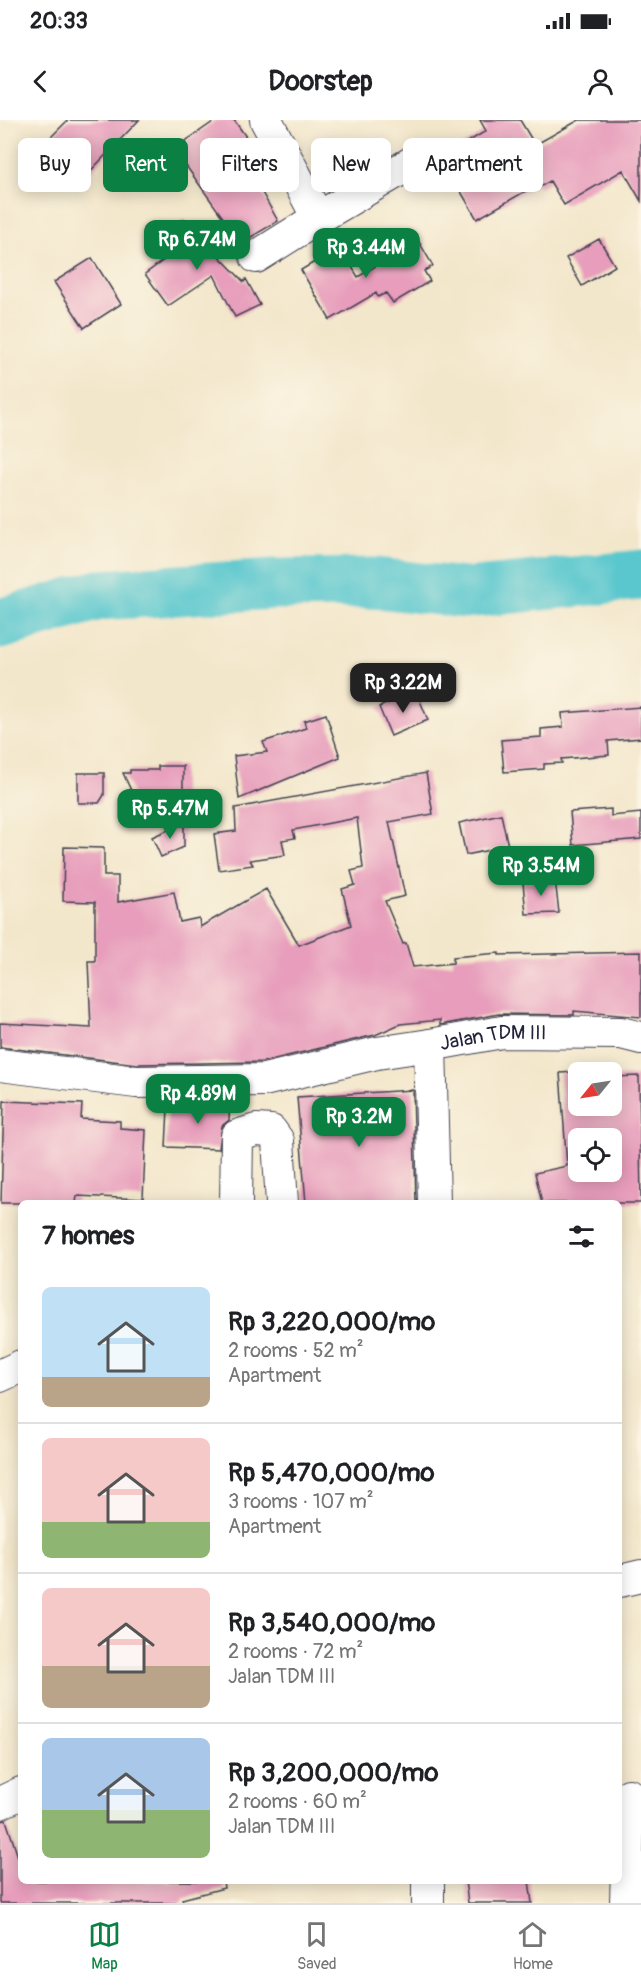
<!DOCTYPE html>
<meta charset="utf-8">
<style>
:root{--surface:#fff;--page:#f2f2f2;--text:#202124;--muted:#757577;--line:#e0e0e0;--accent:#0b8043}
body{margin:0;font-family:Pangolin,sans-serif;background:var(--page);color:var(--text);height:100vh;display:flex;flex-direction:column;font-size:22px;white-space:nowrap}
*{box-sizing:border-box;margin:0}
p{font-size:20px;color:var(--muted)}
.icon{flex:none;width:33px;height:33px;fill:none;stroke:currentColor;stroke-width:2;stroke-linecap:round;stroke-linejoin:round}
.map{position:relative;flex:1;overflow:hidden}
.side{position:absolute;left:18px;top:1080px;width:604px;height:684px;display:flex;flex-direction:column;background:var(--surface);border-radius:9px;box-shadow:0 3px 15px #0003}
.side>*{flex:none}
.top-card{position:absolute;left:18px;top:18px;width:606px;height:54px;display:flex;gap:12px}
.needle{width:39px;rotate:240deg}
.fabs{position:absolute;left:568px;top:942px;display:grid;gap:12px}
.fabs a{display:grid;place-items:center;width:54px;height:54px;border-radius:9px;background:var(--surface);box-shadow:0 3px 15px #0003;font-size:30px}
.price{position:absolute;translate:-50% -51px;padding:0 14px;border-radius:12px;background:var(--accent);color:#fff;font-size:20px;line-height:39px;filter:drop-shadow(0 2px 3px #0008)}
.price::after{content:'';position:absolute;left:50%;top:36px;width:18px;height:14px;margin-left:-9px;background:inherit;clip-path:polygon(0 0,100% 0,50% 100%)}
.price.selected{background:#222;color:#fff}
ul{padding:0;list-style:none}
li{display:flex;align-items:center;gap:18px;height:150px;padding:0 24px}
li+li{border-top:2px solid var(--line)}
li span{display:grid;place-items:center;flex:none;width:168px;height:120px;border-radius:9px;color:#555}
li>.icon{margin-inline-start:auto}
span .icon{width:72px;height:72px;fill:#fffc;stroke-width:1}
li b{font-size:26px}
h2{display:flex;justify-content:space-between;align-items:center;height:72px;padding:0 24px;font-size:26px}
.chip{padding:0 21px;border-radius:9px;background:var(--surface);box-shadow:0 3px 15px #0003;font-size:21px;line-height:54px}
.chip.selected{background:var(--accent);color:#fff}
.status{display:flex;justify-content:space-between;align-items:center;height:42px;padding:0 30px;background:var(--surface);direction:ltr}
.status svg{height:16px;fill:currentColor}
header{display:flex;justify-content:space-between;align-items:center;height:78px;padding:0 24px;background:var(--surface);font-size:27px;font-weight:700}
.menu{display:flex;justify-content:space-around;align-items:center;height:84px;border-top:2px solid var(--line);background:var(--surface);font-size:16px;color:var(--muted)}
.menu a{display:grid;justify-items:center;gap:3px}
.menu .selected{color:var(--accent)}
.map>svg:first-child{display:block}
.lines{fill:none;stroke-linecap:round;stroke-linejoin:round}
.river{stroke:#5ac7ce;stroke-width:51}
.building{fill:#e79dbb;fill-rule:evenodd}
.minor-casing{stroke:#414051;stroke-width:34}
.minor{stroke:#fff;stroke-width:32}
.labels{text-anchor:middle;stroke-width:4.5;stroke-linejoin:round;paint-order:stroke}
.street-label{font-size:20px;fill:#22223b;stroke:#fcf5e5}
</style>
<div class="status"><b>20:33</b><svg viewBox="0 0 49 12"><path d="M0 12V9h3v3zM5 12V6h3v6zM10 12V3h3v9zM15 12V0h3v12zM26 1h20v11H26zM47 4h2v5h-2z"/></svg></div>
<header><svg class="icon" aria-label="back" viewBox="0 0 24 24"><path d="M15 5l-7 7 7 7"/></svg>Doorstep<svg class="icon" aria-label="person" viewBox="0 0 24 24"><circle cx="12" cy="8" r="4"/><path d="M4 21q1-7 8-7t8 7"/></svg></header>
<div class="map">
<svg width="641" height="1783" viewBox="0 0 641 1783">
<rect width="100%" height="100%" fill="#fcf5e5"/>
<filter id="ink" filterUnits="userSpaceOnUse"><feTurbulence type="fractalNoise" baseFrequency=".0167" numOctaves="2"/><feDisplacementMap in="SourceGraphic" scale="12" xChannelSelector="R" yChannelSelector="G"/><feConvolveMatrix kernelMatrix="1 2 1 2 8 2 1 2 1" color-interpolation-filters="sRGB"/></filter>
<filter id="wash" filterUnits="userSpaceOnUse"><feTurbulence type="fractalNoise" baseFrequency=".008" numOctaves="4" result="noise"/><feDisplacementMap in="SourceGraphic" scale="24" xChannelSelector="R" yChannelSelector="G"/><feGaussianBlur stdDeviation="1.35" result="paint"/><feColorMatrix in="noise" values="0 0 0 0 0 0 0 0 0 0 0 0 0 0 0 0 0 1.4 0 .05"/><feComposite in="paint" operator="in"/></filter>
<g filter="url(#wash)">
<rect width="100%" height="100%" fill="#f3e7cb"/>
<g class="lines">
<path class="river" d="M0,504L99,475L274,464L377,463L465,473L641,455"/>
</g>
<g id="blocks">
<path class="building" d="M68,0H139L81,61L44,24Z
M216,0H234L266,45L252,55L278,101L241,123L174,29Z
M480,0H520L535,25L579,0H641V81L623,50L564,85L550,61L540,67L538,64L477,99L441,38L486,11Z
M184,100L244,162L246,159L260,185L235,197L214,155L168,186L145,154L165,139L162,133L168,129L160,117Z
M599,119L615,146L582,166L566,138Z
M418,120L433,146L424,151L430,161L393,183L386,173L378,177L376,173L330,200L301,150L340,127L358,157Z
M92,138L121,184L84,208L54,162Z
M416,571L428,600L391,616L379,587Z
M641,587V618L608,621L609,635L561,639L562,643L544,644V649L504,652L501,620L541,617V609L563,607L562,593Z
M326,594L340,637L239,679L234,636L267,632L263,622L306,608L304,601Z
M158,646H183V679H135L123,653H130V650H158Z
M78,653H104V675L99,683H78Z
M426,653L433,694L389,702L405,776L385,781L403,824L406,823L413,847L453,843V837L499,833V835L641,832V897L574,891V895L499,894L440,905V900L400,904L375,915L262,942L137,944L0,927V903L91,908L88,841H95V782L63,781L64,727L104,728V756H118V782L174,772L180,802L199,798L200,807L266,769L299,825L351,805L342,769L355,765L351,751L363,748L357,698L293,710L295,718L282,720L285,735L250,740L253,745L219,750L214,714L236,711L235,688Z
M611,689V696L641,693V719L573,725L570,692Z
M501,694L508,726L466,735L459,703Z
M184,703V727L161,737L152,717Z
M555,759L559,793L526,794L523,763Z
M591,951L579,952V986H612V957L639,956L641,1083H542L535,1053L567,1046L560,953ZM579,1018H612V1052H579Z
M413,970L416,1083H306L297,977Z
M203,979H230L229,1000L222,1006L219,1029L166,1027L168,988L204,990Z
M4,981L82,984L81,999L120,1001V1008L146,1010L143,1079L77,1076L76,1083H1Z
M6,1700L21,1746V1761H223L224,1768L182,1779L183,1783H0V1701Z
M465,1761H529L532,1783H468Z"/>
</g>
</g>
<g filter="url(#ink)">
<use href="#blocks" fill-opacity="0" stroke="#414051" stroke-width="1.5"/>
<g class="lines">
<g class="minor-casing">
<g id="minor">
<path d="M266,0L318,98L413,42"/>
<path d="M256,137L318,98"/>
<path d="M0,945L136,962L264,960L377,933L430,925"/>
<path d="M236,1083L237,1016L256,1010L271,1011L278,1021L282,1083"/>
<path id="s1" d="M434,1083L430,925L502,912L621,913L641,918"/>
<path d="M0,1256L21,1246"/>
<path d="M620,1461L641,1456"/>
<path d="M0,1683L21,1673"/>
<path d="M428,1783V1761"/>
<path d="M626,1783L629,1675"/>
</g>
</g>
<use href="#minor" class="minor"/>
</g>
</g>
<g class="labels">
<g class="street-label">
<text dy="7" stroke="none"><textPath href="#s1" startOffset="222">Jalan TDM III</textPath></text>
</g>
</g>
</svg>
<div class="fabs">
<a><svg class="needle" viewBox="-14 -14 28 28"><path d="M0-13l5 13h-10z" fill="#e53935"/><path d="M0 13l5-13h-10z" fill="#757577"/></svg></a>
<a><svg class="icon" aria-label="locate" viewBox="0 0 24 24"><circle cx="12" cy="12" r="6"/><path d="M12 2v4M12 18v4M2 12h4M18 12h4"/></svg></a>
</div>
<b class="price" style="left:197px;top:151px">Rp 6.74M</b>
<b class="price" style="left:366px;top:159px">Rp 3.44M</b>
<b class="price selected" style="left:403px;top:594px">Rp 3.22M</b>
<b class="price" style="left:170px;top:720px">Rp 5.47M</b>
<b class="price" style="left:541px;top:777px">Rp 3.54M</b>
<b class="price" style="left:198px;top:1005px">Rp 4.89M</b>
<b class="price" style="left:359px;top:1028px">Rp 3.2M</b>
<div class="top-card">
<a class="chip">Buy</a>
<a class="chip selected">Rent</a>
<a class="chip">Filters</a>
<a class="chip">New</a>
<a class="chip">Apartment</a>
</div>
<section class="side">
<h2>7 homes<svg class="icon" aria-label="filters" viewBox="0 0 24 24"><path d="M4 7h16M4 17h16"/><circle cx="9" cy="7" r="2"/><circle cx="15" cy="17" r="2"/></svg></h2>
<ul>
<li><span style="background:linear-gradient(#bfe0f5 75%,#b9a48a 0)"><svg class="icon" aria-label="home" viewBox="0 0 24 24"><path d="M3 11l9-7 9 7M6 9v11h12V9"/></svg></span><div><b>Rp 3,220,000/mo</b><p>2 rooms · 52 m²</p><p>Apartment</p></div></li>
<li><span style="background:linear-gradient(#f6c9c9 70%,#8fb573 0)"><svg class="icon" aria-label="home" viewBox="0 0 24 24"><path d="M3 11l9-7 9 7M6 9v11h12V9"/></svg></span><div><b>Rp 5,470,000/mo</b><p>3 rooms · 107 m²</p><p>Apartment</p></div></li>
<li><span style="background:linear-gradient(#f6c9c9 65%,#b9a48a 0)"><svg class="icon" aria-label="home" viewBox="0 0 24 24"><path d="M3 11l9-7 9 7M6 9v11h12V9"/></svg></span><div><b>Rp 3,540,000/mo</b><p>2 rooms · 72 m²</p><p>Jalan TDM III</p></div></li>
<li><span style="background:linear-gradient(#a9c7e8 60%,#8fb573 0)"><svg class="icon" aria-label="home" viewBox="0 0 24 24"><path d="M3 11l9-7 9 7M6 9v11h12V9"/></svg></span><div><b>Rp 3,200,000/mo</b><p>2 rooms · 60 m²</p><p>Jalan TDM III</p></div></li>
</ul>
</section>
</div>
<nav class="menu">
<a class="selected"><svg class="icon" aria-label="map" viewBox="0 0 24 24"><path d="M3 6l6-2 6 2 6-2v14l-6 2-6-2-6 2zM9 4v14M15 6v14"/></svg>Map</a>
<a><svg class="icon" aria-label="saved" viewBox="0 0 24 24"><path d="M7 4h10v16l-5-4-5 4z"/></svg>Saved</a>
<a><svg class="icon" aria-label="home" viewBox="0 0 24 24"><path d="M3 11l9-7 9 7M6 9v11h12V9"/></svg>Home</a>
</nav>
